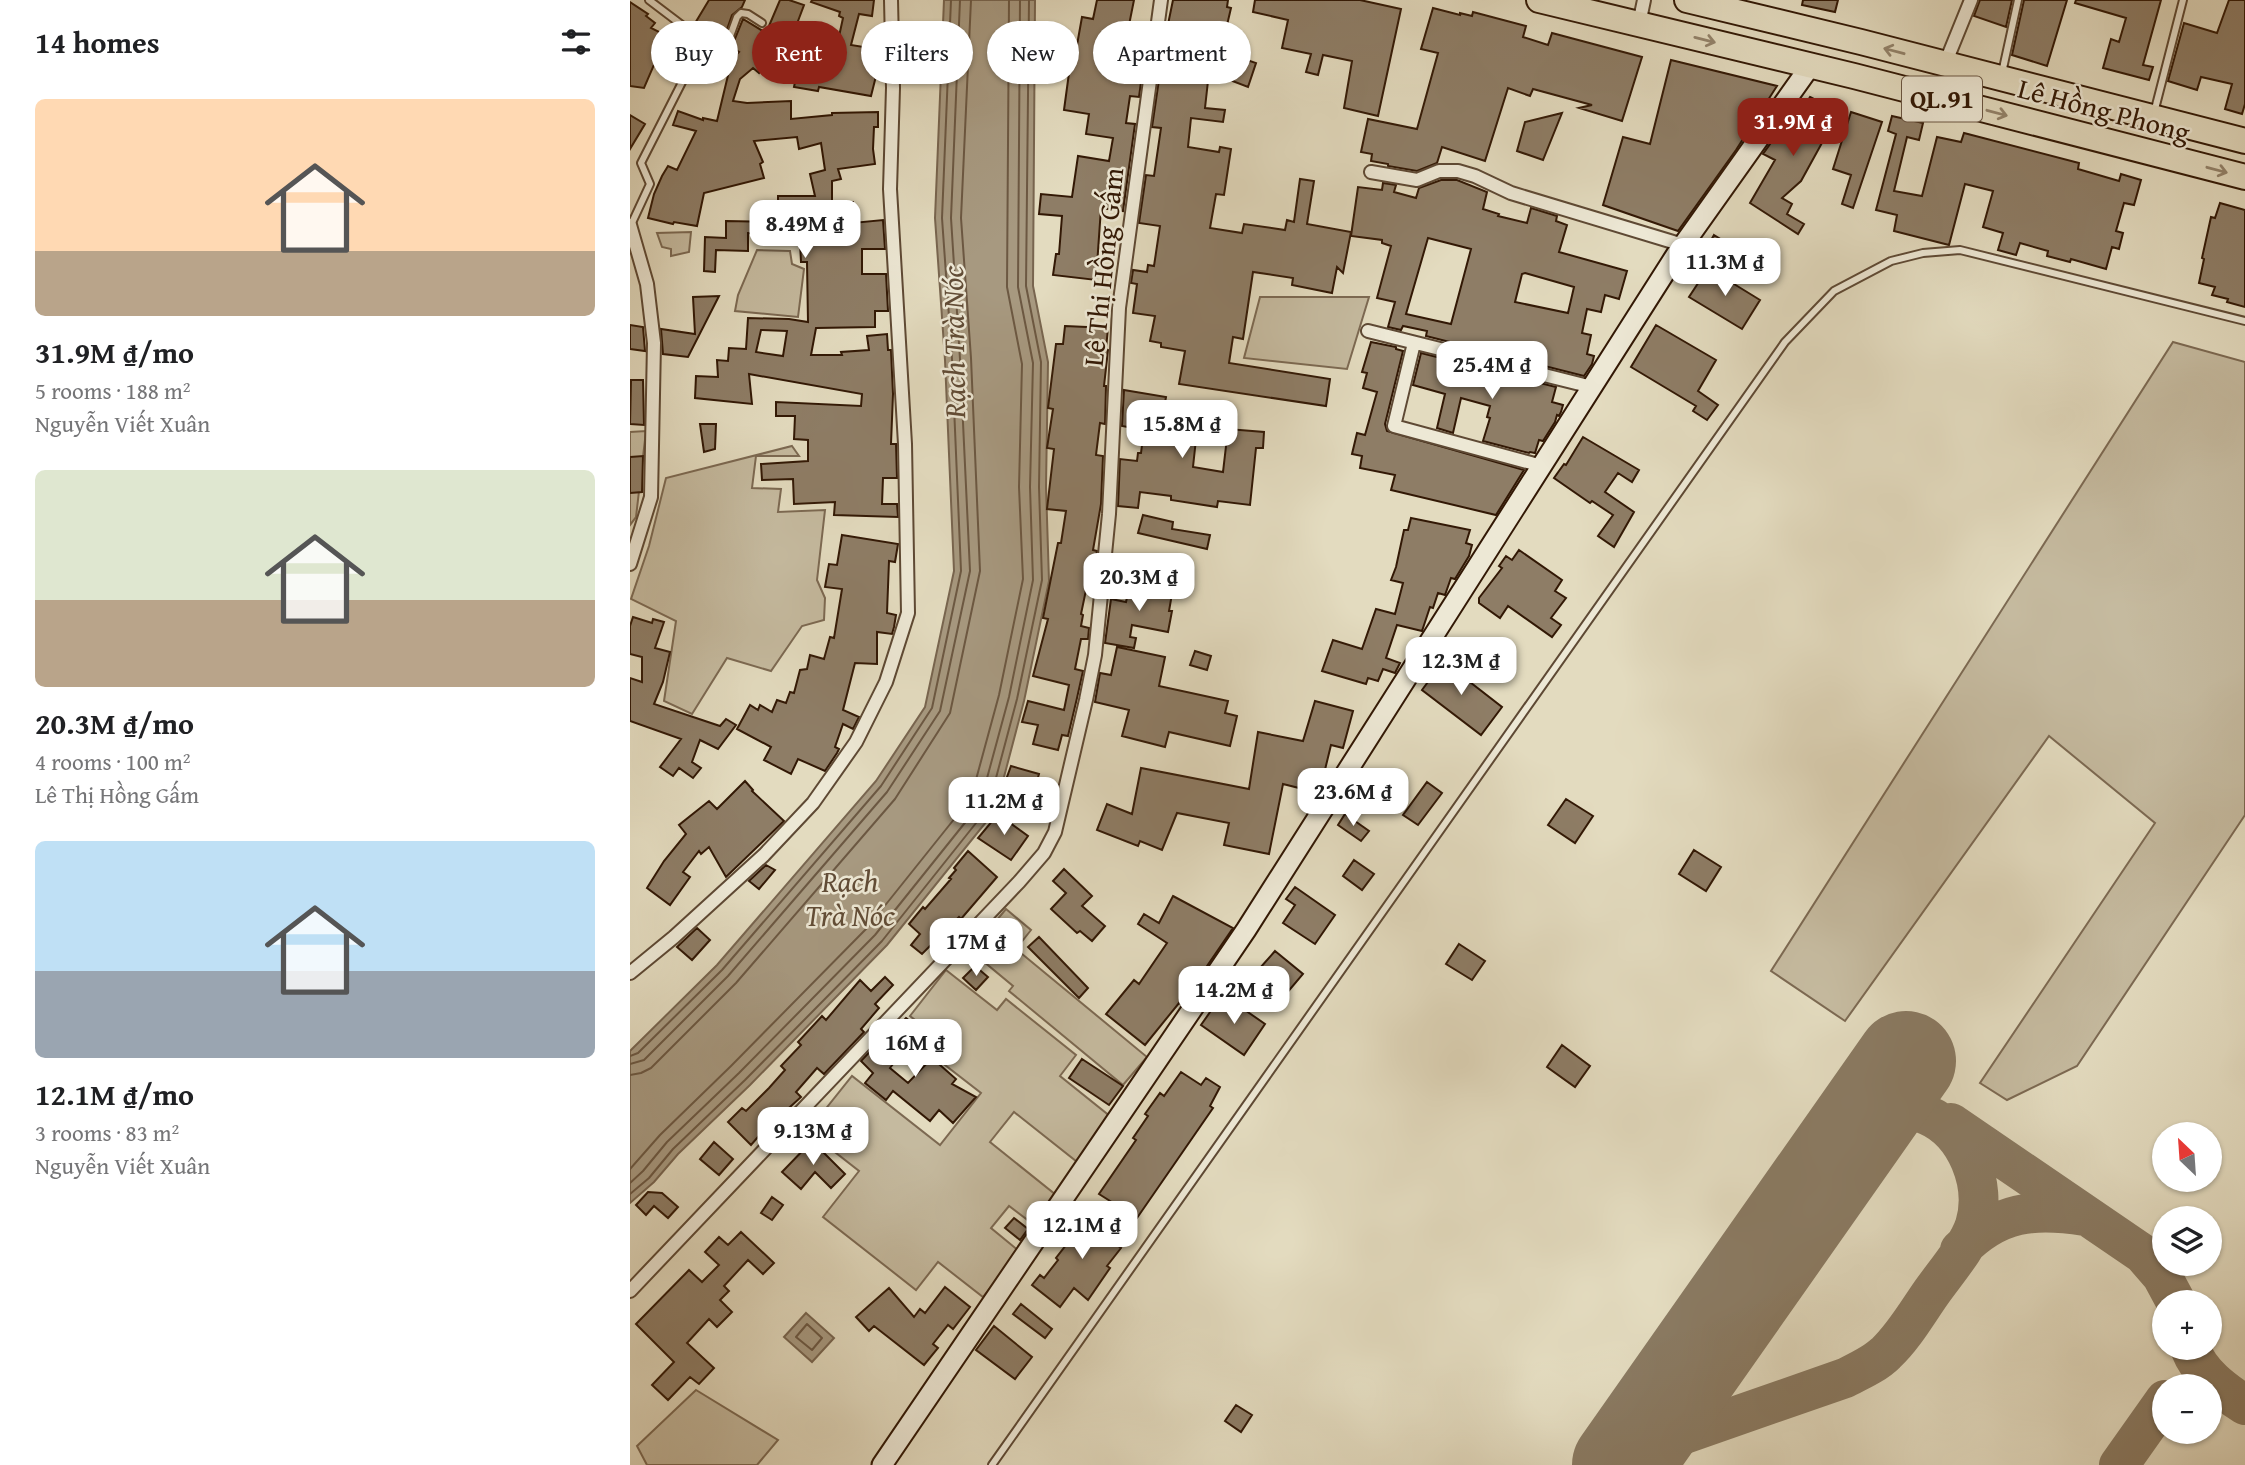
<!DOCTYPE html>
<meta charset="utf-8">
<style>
:root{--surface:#fff;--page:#f2f2f2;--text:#202124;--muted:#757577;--accent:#8f2418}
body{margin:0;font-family:"Gentium Book Plus",serif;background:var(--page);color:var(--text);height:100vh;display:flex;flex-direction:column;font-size:26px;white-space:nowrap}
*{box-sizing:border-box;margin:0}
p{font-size:23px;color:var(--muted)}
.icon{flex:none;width:38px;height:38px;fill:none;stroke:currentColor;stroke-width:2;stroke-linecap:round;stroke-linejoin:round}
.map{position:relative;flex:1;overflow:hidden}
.details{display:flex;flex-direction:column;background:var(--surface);width:630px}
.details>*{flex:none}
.banner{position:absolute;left:21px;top:21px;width:665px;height:63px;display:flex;gap:14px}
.needle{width:46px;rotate:335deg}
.buttons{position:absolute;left:1522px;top:1122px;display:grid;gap:14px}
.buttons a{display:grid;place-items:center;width:70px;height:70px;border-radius:50%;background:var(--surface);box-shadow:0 2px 5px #0004;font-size:35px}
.price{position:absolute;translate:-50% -60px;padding:0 16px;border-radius:14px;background:#fff;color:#222;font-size:23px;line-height:46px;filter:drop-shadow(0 2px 4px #0008)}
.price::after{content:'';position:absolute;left:50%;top:42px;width:21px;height:16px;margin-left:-10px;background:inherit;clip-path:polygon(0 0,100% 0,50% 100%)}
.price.current{background:var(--accent);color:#fff}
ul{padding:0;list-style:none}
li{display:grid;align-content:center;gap:14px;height:371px;padding:0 35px}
li span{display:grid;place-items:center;height:217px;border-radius:10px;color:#555}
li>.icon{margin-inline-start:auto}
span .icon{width:126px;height:126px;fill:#fffc;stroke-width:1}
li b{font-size:30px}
h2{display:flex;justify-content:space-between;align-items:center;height:84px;padding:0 35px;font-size:30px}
.tag{padding:0 24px;border-radius:32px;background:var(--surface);box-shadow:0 2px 5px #0004;font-size:24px;line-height:63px}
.tag.current{background:var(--accent);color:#fff}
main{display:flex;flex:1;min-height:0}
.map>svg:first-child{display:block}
.green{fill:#c5ba9f;stroke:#7c6952;stroke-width:2}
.water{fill:#a79980;stroke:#78654f;stroke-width:2}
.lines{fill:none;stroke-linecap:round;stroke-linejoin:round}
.shore{stroke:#6c5842;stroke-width:2}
.taxiway{stroke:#8a7a62;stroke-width:40}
.runway{stroke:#8a7a62;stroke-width:100}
.building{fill:#8e7d66;stroke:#321805;stroke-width:2;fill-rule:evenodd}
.lane-casing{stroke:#5e4934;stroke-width:10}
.street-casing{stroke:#5e4934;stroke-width:16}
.secondary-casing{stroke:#321805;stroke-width:23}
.highway-casing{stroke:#321805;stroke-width:28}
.lane{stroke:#ede8d5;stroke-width:6}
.street{stroke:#ede8d5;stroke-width:12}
.secondary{stroke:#ede8d5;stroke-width:19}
.highway{stroke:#e3dbbf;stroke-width:24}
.oneway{stroke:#93836b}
.labels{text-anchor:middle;stroke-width:5;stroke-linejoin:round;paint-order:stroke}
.shield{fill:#ede8d5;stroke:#6a5643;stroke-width:2}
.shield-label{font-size:26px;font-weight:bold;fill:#321805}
.street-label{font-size:28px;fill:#321805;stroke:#ede8d5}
.water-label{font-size:30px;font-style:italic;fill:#614c36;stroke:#ede8d5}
</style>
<main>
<section class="details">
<h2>14 homes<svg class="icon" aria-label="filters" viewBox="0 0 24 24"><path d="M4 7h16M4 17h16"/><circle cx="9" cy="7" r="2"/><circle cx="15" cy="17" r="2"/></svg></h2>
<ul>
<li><span style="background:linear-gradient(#ffd9b3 70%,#b9a48a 0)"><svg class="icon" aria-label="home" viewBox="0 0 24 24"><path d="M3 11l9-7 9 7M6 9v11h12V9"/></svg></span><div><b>31.9M ₫/mo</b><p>5 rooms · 188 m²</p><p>Nguyễn Viết Xuân</p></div></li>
<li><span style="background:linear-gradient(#dfe7d0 60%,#b9a48a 0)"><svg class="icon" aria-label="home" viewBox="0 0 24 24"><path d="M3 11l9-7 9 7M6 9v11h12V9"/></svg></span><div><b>20.3M ₫/mo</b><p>4 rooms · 100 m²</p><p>Lê Thị Hồng Gấm</p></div></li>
<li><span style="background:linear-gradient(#bfe0f5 60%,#9aa5b1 0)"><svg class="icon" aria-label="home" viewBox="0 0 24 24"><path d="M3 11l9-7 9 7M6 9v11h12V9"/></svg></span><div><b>12.1M ₫/mo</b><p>3 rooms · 83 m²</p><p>Nguyễn Viết Xuân</p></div></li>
</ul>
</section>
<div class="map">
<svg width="1615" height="1465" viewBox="0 0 1615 1465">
<rect width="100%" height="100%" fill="#e3dbbf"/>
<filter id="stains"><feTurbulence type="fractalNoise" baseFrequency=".00286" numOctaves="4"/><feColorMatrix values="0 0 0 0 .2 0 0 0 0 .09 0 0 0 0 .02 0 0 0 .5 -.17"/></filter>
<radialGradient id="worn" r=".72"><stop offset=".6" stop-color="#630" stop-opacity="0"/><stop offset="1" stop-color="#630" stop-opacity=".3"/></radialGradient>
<path class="green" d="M61,232L59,252L41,256V249L32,247L27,233Z
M127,250L160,251L162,264L174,269L168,317L105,311L108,295Z
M630,297H739L717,369L614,358Z
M1543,342L1615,362V815L1447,1066L1377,1100L1350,1083L1525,823L1419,736L1215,1021L1141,971Z
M16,431L6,517L0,525V432Z
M162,446L169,456H126L122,488L151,489L148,512L195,510L187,580L195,598L194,620L172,626L141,671L97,658L62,714L34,701L46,621L1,599L19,546L36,478Z
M376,909L401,930L386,949L517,1057L493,1085L379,991L383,986L341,951Z
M316,970L367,1010L376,999L446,1055L430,1076L481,1117L446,1161L384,1112L360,1142L426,1195L403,1224L379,1206L361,1228L389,1251L353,1297L308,1262L286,1290L193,1217L229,1171L178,1131L222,1076L310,1145L351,1093L315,1065L325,1052L280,1016Z
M66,1390L148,1440L127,1465H17L7,1446Z"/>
<path class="water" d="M314,0H405L403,286L418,362L416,487L419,581L394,701L365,811L257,945L120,1085L48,1154L24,1182L0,1203V1051L87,965L246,781L295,707L324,571L315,360L305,218Z
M176,1313L204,1338L182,1362L154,1337Z"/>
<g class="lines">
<path class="shore" d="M0,1056L8,1053L92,970L251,786L302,708L331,571L322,359L312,218L321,0
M0,1064L14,1060L98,976L257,792L310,711L340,571L330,359L321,218L330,0
M0,1075L11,1073L21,1068L106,983L265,799L320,713L350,571L341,358L331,218L341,0
M0,1169L30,1135L101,1066L237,928L341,798L369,695L393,579L389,487L392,364L377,287L379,0
M0,1183L13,1171L37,1142L109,1073L245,935L350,804L379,697L403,580L400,487L403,363L388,287L390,0
M0,1194L19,1178L43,1149L115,1080L252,941L358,808L387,699L412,580L409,487L411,362L396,286L399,0
M177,1324L192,1338L182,1350L166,1337Z"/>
<path class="taxiway" d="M1321,1123L1513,1254L1532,1276L1546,1302
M1330,1250C1368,1211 1404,1208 1455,1216
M1560,1348C1570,1374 1592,1390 1615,1405
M996,1465L1020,1446L1215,1378C1229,1371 1245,1364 1256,1353C1274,1336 1287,1313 1301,1293C1315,1273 1338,1247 1345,1225C1357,1185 1337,1132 1297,1115C1288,1111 1276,1109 1266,1107
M1489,1465L1535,1400"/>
<path class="runway" d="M992,1465L1276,1061"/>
</g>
<path class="building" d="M79,0H115L112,7L102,15L95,35L86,38L64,25Z
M150,0H159L174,5L165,29L182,34V36L208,41L213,18L209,16L210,12L181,2L182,0H244L242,16L229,14L221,45L246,49L243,67L248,68L241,96L189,87L188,91L164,87L169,63L144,52L129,73L123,68L110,79L103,101L117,103L161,101V119L202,115V113L248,112V127H244L243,149L245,164L208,169L211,179L202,181V202H223V223L253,220L255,249H232V274H256L258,311H245V327L186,328L181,355H212L211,352L239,350L237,336L257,334L258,350H261L263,394L261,444H266L267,478H253L252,504H267L268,517L204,515L205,502L164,504L163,479L132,480L131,464L178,461V440L164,439L165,416H146V402L231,406L232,394L119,374L122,404L65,398L66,376L88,377L87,360L98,361L99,348L116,349L118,318L159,319L178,322L177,262H171L169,222H185L186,208L148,204V196H185L180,174L195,170L191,143L169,149L167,137L124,141L133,162L130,164L134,178L74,193L67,226L44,222L43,224L18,218L24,194L32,176L38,166L47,170L66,131L43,125L48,111L73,120V118L87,121L100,67L97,64L109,52L98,45L104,41L113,19L136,33ZM131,330L157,331L153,356L126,352Z
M467,0H504L499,25L514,28L511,44L516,45L509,97L500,96L496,123L505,124L493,211L471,208L466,280L423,275L426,254H429L432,216L409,214L411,194L442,197L448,156L479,161L483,138L456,134L459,114L434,110L439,73L405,68L411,39L447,45L452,17L463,19Z
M543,0H598L597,7L601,8L591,51L626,63L618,87L579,72L575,108L595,110L593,122L561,118L558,147L589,152L590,147L601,149L594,195L586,194L580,228L612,233L614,224L655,230L657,220L664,222L670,179L684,181L677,224L721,232L713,273L707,267L702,293L662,285L663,278L623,272L613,339L603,337L599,363L700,379L696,406L549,384L555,351L531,347V343L520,341L525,316L503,313L507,284L501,283L503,270L517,272L518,265L524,266L530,226L509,223L516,175L524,176L531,128L522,127L535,39Z
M625,0H730L771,9L748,116L714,108L722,61L693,55L688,75L676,72L681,54L652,48L658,20L623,12Z
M1173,0H1208L1205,12L1172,5Z
M1350,0H1382L1376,27L1344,16Z
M1394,0H1437L1417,66L1382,55Z
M1446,0H1531L1513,65L1523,67L1519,80L1473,68L1481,39L1489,42L1496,18L1445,3Z
M1599,0H1615V104L1612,114L1595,109L1602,84L1571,77L1567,90L1538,81L1554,23L1587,33Z
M0,2L18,14L16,16L25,23L21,28L57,46L56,58L48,71L26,60L14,88L0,86Z
M803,8L830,15V13L842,16L843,12L896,26L893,37L918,45L922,33L1012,57L992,121L949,108L962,105L903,89L900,96L878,88L855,161L812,147L807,163L787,171L758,166V164L741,161L742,154L731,152L738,119L787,129L808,53L791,49Z
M1041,60L1147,86L1106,150L1048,231L973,205L993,137L1020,144Z
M1180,97L1209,112L1171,181L1152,198L1162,204L1157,214L1174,224L1168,234L1120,203L1145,160L1133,154L1172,99L1177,102Z
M1221,112L1252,122L1223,208L1212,204L1221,175L1203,169Z
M932,113L913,160L887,151L895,122Z
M0,115L15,124L0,149Z
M1262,116L1293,123L1289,140L1277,137L1264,191L1292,196L1307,137L1331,142L1334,133L1449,163L1448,169L1489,181L1491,174L1511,180L1504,205L1494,203L1486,231L1493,233L1489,249L1482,247L1476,269L1441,259L1440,262L1417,256L1418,251L1390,243L1386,255L1368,250L1373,233L1353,227L1363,191L1335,184L1319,245L1264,231L1267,215L1246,210L1266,134L1258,131Z
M811,180H827L857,192L853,209L869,214L868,216L897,223L901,208L927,216L926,221L937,225L929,252L997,271L989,299L975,295L971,312L957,309L952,333L961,335L957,354L964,356L962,364L954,376L796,336L797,331L773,326L771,330L758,327L765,302L747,298L761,246L752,243V240L721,236L728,187L752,190L753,183L766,185L764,192L786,198L789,188ZM798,238L841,249L821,324L776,314ZM895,273L944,287L938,313L885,302L892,274Z
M1590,203L1615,210V307L1597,302L1598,299L1582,295L1585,287L1569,283L1574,259L1572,258L1581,217L1585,218Z
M96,221L144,222L141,234L118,233V251L86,250L85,272L74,271L75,237L96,238Z
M1084,235L1102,246L1089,269L1071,258Z
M1078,268L1130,300L1112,329L1059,297Z
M89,296L58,357L33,354L31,329L65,334L63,297Z
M0,325L13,327L15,351L0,349Z
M1026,325L1086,360L1068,391L1088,405L1077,420L1063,411L1066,406L1001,367Z
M435,326L478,328L476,349L478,350L474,386H476L475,424L470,423L466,455L473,456L471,504L463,550L467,551L459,591L456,590L451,614L453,615L451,626L459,628L458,639H451L445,669L453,671L447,698L438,736L432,735L428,750L403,744L408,725L392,722L398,701L434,710L439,685L403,676L418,619L413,618L428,543H431L436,511L417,509L424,449L417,448L423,409L418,408L426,344H433Z
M741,342L766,347V349L773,351L755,424L757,431L894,470L866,515L761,490L765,475L730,468L732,456L722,454L727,433L735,435L747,392L733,388L737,373L732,372Z
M791,353L926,387L922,402L933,405L931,412L929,416L927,415L925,422L913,441L909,440L905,453L900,452L899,453L853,441L860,418L857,417L860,406L831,398L823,433L807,428L815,394L783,385Z
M1,380H13L14,425L0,424Z
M494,390L536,397L532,419L554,422L552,439H566L563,467L593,472L598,429L634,432L633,448H626L620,505L588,501L587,507L541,500V496L510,492L508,508L488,506L490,459L507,461L508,453H511L514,430L492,426Z
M70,424H86L85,449L74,452Z
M953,437L1009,470L1002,482L988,473L975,492L1004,512L984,547L968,536L983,515L962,501L960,503L924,478L934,464L936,465Z
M13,456L12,492L0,493V457Z
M513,515L543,522L542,529L580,535L577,549L508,533Z
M781,518L840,530L836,543L842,545L839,556L825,579L821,578L815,595L808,593L803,608L800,607L792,631L767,625L756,658L770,663L765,673L753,669L748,681L738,678L736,684L692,671L703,640L732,649L746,609L765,614L773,583L761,580L766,567L774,530H778Z
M212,535L268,544L265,562L259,561L257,613L266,615L264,627L262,634L247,632V664L225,663L213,710L229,717L223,729L213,724L205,747L209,749L207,753L195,771L168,759L161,774L134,760L141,747L107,729L120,705L128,710L130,705L142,712L147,700L156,703L160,692L164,693L170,670L177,669L180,655L194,659L200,637L204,638L212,589L195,587L199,564L207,565Z
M889,550L932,580L925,591L936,598L921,618L931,625L922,637L878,606L870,618L849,603V598L872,568L869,566L876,556L882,560Z
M501,580L543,588L539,611H542L538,632L502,625L500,637L506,638L504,648L475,643L481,599L496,602Z
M3,617L22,623L23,619L34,622L25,648L40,652L33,682L24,704L90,726L96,719L106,725L88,749L70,740L62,762L71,768L63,778L49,768L43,776L30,767L51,739L0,721V678L12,682V657L0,654V626Z
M487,647L535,657L529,686L598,701L595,713L607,716L600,746L539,732L535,747L492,736L499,710L465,702L470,673L481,675Z
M565,651L581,656L577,670L560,665Z
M809,658L872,707L851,735L792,690L806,671L802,667Z
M685,701L723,711L713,748L701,745L692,782L695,783L689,793L653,784L639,854L594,845L599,823L547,813L532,850L510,841L508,846L467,830L477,804L502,814L511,768L619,789L628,732L673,741Z
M381,766L409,774L398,811L379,800L383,792L373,788Z
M115,781L123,790L122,791L154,821L96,877L79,847L71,854L69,851L53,872L60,877L40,905L17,888L34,861L56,834L49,825L79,801L87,809Z
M797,782L812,793L788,825L773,815Z
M936,799L963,816L945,843L918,825Z
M368,814L398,836L381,860L348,838Z
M715,814L739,831L731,841L708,825Z
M1064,850L1091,867L1076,891L1049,874Z
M338,851L367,877L331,919L329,917L292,954L281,945L290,934L279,924L293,907L295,909L321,879L319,878L326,870L324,868Z
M724,860L744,874L732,890L713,876Z
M136,865L145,870L129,889L119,881Z
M434,869L462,896L452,906L475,926L462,941L450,931L447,933L421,909L436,893L423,881Z
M665,887L705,915L685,944L653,923L665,905L656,899Z
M543,896L603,928L551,1004L549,1003L515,1045L476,1014L504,980L509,984L537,943L508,924L514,914L529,923Z
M67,928L80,940L62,960L47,947Z
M409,937L458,988L449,998L398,947Z
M829,944L855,961L842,980L816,964Z
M645,951L673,974L650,1001L622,977Z
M345,966L358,977L346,990L333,978Z
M255,977L263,985L245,1004L249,1008L231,1029L234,1032L194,1074L187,1068L166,1092L171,1097L149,1117L147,1115L121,1145L98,1122L112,1108L116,1111L139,1088L155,1070L151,1066L171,1045L168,1042L192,1016L196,1020L230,980L241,991Z
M596,1001L600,1003L602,1001L635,1024L614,1055L571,1025L585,1005L590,1009Z
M276,1018L290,1029L260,1068L278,1083L302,1058L326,1079L322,1084L346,1097L323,1123L309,1110L300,1121L263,1091L256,1100L235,1083L243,1073L231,1061L247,1044L249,1047Z
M932,1045L960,1066L945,1087L917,1067Z
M452,1059L493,1086L479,1105L439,1078Z
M551,1072L571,1085L576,1078L590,1087L580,1106L583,1108L507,1218L469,1194L506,1140L503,1138L518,1116L515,1114L530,1093L534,1096Z
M182,1141L215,1174L201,1188L185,1172L171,1189L152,1172Z
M84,1142L103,1159L89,1175L70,1159Z
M18,1192L32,1193L48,1207L38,1218L24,1206L16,1215L6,1205Z
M142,1197L153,1205L142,1220L131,1213Z
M458,1209L494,1236L487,1245L491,1248L477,1266L480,1268L458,1300L444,1288L430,1307L402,1285L410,1275L414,1278L428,1260L426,1258L454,1222L450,1219Z
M384,1218L398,1229L390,1240L375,1228Z
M111,1232L144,1263L133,1274L118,1260L94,1286L99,1291L90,1300L102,1312L87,1327L79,1319L57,1343L84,1368L69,1384L60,1377L38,1400L22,1385L44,1362L6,1324L59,1270L72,1282L89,1265L75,1252L89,1237L98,1245Z
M315,1287L340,1307L323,1329L318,1325L303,1344L308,1348L294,1365L244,1326L239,1331L226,1317L259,1288L284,1317L290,1309L295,1313Z
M391,1304L422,1329L415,1338L383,1314Z
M364,1326L402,1357L385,1379L346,1350Z
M606,1405L622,1415L611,1432L595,1421Z"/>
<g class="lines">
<g class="lane-casing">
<path id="lane" d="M19,0L73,41L86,44L99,39L107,17L111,13L118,14L132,23
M1372,73L1388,0
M1524,113L1553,0
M1,225L20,184L11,163L73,41
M362,1465L1155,342L1204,291L1261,261L1293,253L1330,250L1615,321"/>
</g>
<g class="street-casing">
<path id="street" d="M1009,24L1014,0
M1315,64L1341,0
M741,172L787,180L809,171H828L845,176L881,193L1053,245
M0,225L17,284L24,343L21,497L0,564
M738,331L962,387
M784,343L764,426L912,466
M0,973L44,937L134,855L183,803L226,742L256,682L278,613L275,444L260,189L263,88L261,0
M0,1291L389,882L414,853L425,832L456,700L465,655L479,514L489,308L531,0"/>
</g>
<g class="secondary-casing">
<path id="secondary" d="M252,1465L616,930L1046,255L1181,65"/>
</g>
<g class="highway-casing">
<path id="highway" d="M909,0L1224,76L1615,177
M1057,0L1231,42L1615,141"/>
</g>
<use href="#lane" class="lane"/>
<use href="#street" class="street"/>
<use href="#secondary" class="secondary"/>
<use href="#highway" class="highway"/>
</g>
<defs><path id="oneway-shaft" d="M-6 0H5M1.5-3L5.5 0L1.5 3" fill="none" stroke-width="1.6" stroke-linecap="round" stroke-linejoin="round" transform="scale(1.75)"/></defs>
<g class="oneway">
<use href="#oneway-shaft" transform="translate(1075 40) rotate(14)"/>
<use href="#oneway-shaft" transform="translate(1264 51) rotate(-165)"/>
<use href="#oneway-shaft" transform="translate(1367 113) rotate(15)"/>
<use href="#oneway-shaft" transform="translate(1587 170) rotate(15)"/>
</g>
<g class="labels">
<rect class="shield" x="1272" y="76.5" width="80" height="45" rx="5"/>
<g class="shield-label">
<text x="1312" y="108">QL.91</text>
</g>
<g class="street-label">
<text transform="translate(1474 110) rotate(15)" y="10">Lê Hồng Phong</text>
<text transform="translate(473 267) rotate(-84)" y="10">Lê Thị Hồng Gấm</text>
</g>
<g class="water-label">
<text transform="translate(324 342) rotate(-91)" y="10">Rạch Trà Nóc</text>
<text x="220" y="892">Rạch<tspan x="220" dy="34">Trà Nóc</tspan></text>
</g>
</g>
<rect width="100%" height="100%" filter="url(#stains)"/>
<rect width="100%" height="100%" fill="url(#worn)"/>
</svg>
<div class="buttons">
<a><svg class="needle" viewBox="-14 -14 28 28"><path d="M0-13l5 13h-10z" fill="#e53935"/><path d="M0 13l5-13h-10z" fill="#757577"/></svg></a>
<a><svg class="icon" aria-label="layers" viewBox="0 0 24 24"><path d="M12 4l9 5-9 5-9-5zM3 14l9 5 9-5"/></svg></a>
<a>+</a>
<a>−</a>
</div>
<b class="price current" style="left:1163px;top:158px">31.9M ₫</b>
<b class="price" style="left:175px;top:260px">8.49M ₫</b>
<b class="price" style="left:1095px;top:298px">11.3M ₫</b>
<b class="price" style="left:862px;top:401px">25.4M ₫</b>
<b class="price" style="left:552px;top:460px">15.8M ₫</b>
<b class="price" style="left:509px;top:613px">20.3M ₫</b>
<b class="price" style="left:831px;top:697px">12.3M ₫</b>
<b class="price" style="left:723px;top:828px">23.6M ₫</b>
<b class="price" style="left:374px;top:837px">11.2M ₫</b>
<b class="price" style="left:346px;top:978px">17M ₫</b>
<b class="price" style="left:604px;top:1026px">14.2M ₫</b>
<b class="price" style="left:285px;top:1079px">16M ₫</b>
<b class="price" style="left:183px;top:1167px">9.13M ₫</b>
<b class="price" style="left:452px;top:1261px">12.1M ₫</b>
<div class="banner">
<a class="tag">Buy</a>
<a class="tag current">Rent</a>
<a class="tag">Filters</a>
<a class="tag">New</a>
<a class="tag">Apartment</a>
</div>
</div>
</main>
